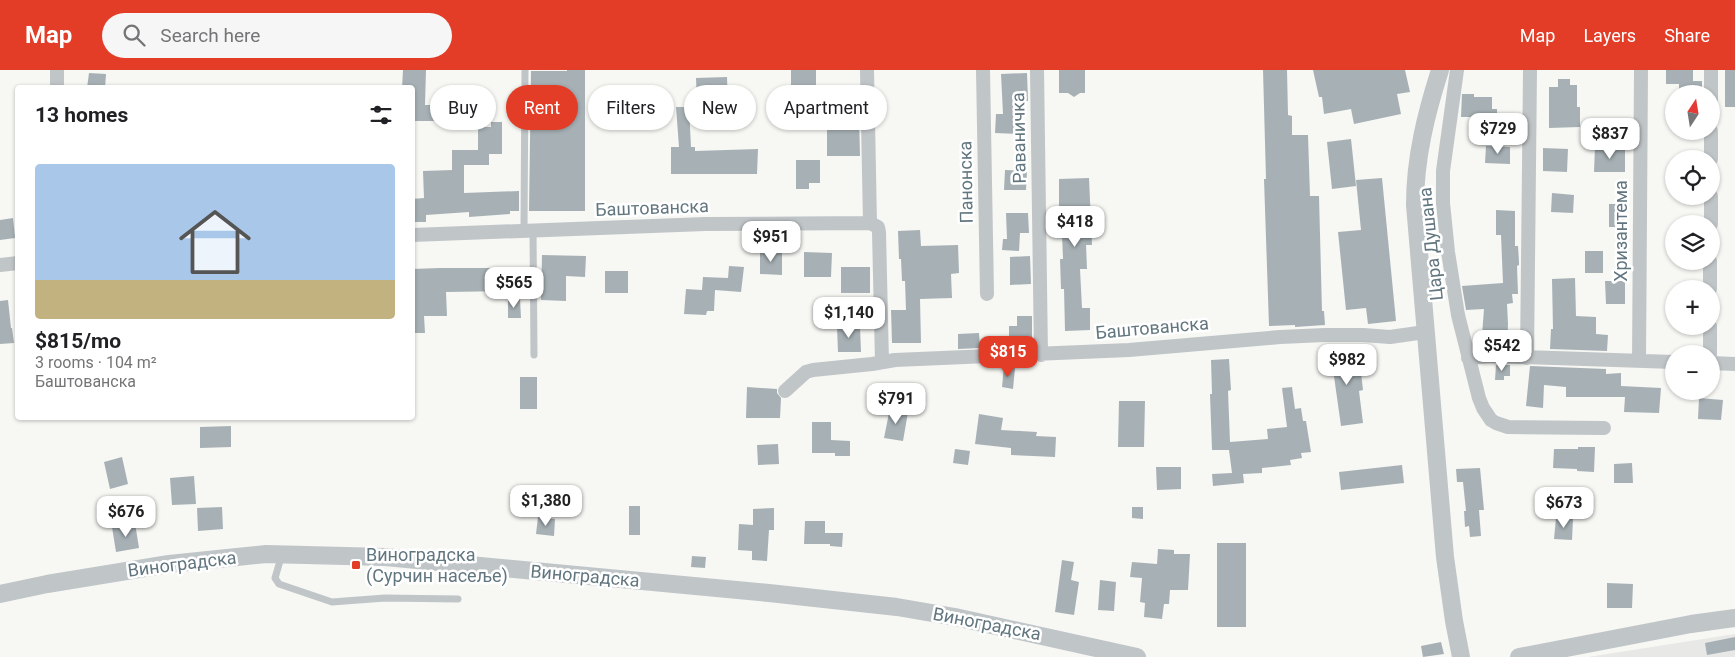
<!DOCTYPE html>
<meta charset="utf-8">
<style>
:root{--surface:#fff;--page:#f6f6f6;--text:#202124;--muted:#757577;--accent:#e33d28}
body{margin:0;font-family:Roboto,sans-serif;background:var(--page);color:var(--text);height:100vh;display:flex;flex-direction:column;font-size:19px;white-space:nowrap}
*{box-sizing:border-box;margin:0}
p{font-size:16px;color:var(--muted)}
.icon{flex:none;width:28px;height:28px;fill:none;stroke:currentColor;stroke-width:2;stroke-linecap:round;stroke-linejoin:round}
.map{position:relative;flex:1;overflow:hidden}
.details{position:absolute;left:15px;top:15px;width:400px;height:335px;display:flex;flex-direction:column;background:var(--surface);border-radius:5px;box-shadow:0 1px 4px #0004}
.details>*{flex:none}
.guide{position:absolute;left:430px;top:15px;width:475px;height:45px;display:flex;gap:10px}
.needle{width:32px;rotate:12deg}
.buttons{position:absolute;left:1665px;top:15px;display:grid;gap:10px}
.buttons a{display:grid;place-items:center;width:55px;height:55px;border-radius:50%;background:var(--surface);box-shadow:0 1px 4px #0004;font-size:25px}
.price{position:absolute;translate:-50% -42px;padding:0 11px;border-radius:10px;background:#fff;color:#222;font-size:16px;line-height:32px;filter:drop-shadow(0 1px 2px #0008)}
.price::after{content:'';position:absolute;left:50%;top:30px;width:15px;height:11px;margin-left:-8px;background:inherit;clip-path:polygon(0 0,100% 0,50% 100%)}
.price.on{background:var(--accent);color:#fff}
ul{padding:0;list-style:none}
li{display:grid;align-content:center;gap:10px;height:265px;padding:0 20px}
li span{display:grid;place-items:center;height:155px;border-radius:5px;color:#555}
li>.icon{margin-inline-start:auto}
span .icon{width:90px;height:90px;fill:#fffc;stroke-width:1}
li b{font-size:21px}
h2{display:flex;justify-content:space-between;align-items:center;height:60px;padding:0 20px;font-size:21px}
.chip{padding:0 18px;border-radius:22px;background:var(--surface);box-shadow:0 1px 4px #0004;font-size:18px;line-height:45px}
.chip.on{background:var(--accent);color:#fff}
header{display:flex;align-items:center;gap:30px;box-sizing:border-box;height:70px;padding:0 25px;background:var(--accent);color:#fff}
header strong{font-size:24px}
nav{display:flex;gap:28px;margin-inline-start:auto;font-size:18px}
.search{width:350px;height:45px;background:var(--page);display:flex;align-items:center;gap:12px;box-sizing:border-box;padding:0 18px;border-radius:28px;color:var(--muted);font-size:19px}
.map>svg:first-child{display:block}
.built{fill:#e8e8e7}
.building{fill:#a7b1b5}
.lines{fill:none;stroke-linecap:round;stroke-linejoin:round}
.service{stroke:#c0c5c8;stroke-width:7}
.minor{stroke:#c0c5c8;stroke-width:14}
.tertiary{stroke:#c0c5c8;stroke-width:18}
.poi-dot{fill:#e33d28;stroke:#fff;stroke-width:2}
.labels{text-anchor:middle;stroke-width:5;stroke-linejoin:round;paint-order:stroke}
.street-label{font-size:18px;fill:#62767f;stroke:#fff}
.poi-label{font-size:18px;fill:#62767f;stroke:#fff;text-anchor:start}
</style>
<header>
<strong>Map</strong>
<div class="search"><svg class="icon" aria-label="search" viewBox="0 0 24 24"><circle cx="10" cy="10" r="6"/><path d="M15 15l6 6"/></svg>Search here</div>
<nav><a>Map</a><a>Layers</a><a>Share</a></nav>
</header>
<div class="map">
<svg width="1735" height="587" viewBox="0 0 1735 587">
<rect width="100%" height="100%" fill="#f7f7f4"/>
<path class="built" d="M1735,564V587H1588Z"/>
<path class="building" d="M403,0H426L425,35H438V51H412V18H402Z
M567,0H585V141H529L531,1H567Z
M791,0H816V20L791,19Z
M1059,0H1085V23H1080L1074,27L1068,23H1059Z
M1263,0H1287L1288,45L1292,46V65H1308L1310,126H1319L1322,241H1324L1325,255L1295,257V255L1269,256L1264,109H1266Z
M1313,0H1405L1410,22L1397,24L1401,44L1354,54L1351,39L1324,44L1322,27H1319Z
M1666,0H1693V11H1702V24H1679V14H1666Z
M1725,0H1735V37H1725Z
M89,3L106,4L105,18H87Z
M1027,3L1028,31H1022L1020,64L995,63L996,44H1003L1001,4Z
M727,7L728,36H697L696,8Z
M1558,9H1570V15H1577V37H1580V57L1549,58V17H1558Z
M1462,24H1474V27H1492V39H1497V53L1474,52V47H1461Z
M676,37H689L691,77H695V81L758,79L757,104H671V77H679Z
M827,44L859,45L860,86H827Z
M491,52H502V84H489V95H464V123L519,121V141H510V144L469,147V142L426,145V152H412V129L424,128L423,101L452,100V80H478V57H491Z
M1351,69L1356,116L1332,119L1327,72Z
M1486,76L1510,77V94L1485,93Z
M1595,77H1625V102H1594Z
M1543,78L1568,79L1567,102L1543,101Z
M796,90H820V113H809V119H796Z
M1005,100L1027,101L1026,120H1004Z
M1089,108L1092,175H1086L1087,199H1080L1082,238H1090V260L1065,261L1064,219H1061L1060,189H1063L1061,140H1059V109Z
M1382,108L1396,251L1368,254L1366,238L1346,240L1338,162L1361,160L1356,110Z
M1552,123L1574,125L1573,143L1551,142Z
M1609,134H1625V157H1609Z
M1496,140L1515,141V176H1518L1519,192V195L1517,196L1518,224H1512L1513,233L1507,234L1508,254L1507,278H1481L1484,239L1466,240L1462,216L1503,213L1501,165H1496Z
M1006,143H1028L1029,163H1020L1019,181L1002,180L1003,169H1007Z
M13,148L15,168L0,170V150Z
M920,160L921,176L958,175L959,203L951,204L952,228L920,229L921,273H892L891,240H906L905,211H902L901,189H899L898,161Z
M1585,181H1603V203H1585Z
M760,182L782,183V205L760,204Z
M804,182L832,183L831,207H804Z
M542,185L586,186L585,207L566,206V231L541,230Z
M1030,186L1031,214L1010,215V187Z
M729,196L744,197L741,222L715,220L714,241H707L706,245L684,244L686,219L702,220L703,207L728,208Z
M841,197H870V223H841Z
M440,198H515V221L446,222L447,246H424L425,263H412V199Z
M605,201H628V223H605Z
M1575,208L1576,246L1596,247V264L1608,265L1607,281L1550,279L1551,259H1553L1552,209Z
M1605,211H1625V234H1606Z
M508,229H520L521,248H508Z
M8,230L11,258H12L14,273L0,274V231Z
M1017,246H1032V272H1009V256H1017Z
M837,257H860L861,282H838Z
M979,263L980,278L958,279V264Z
M1352,276L1355,303L1361,302L1363,320L1359,321L1363,353L1341,356L1330,278Z
M1229,289L1231,320L1228,321L1230,372L1268,369L1267,359L1287,357L1282,318L1292,317L1295,339L1301,338L1303,351H1306L1311,382L1301,383L1302,388L1290,390L1291,395L1262,398V403L1243,404L1244,413L1213,416L1212,404L1232,403L1229,380H1212L1210,324H1212L1211,290Z
M1496,295H1510V306H1504V310H1495Z
M1004,296L1015,298L1013,319L1002,317Z
M1530,296L1606,299V304L1621,303V316L1661,318L1659,343L1624,342L1625,327H1566V317L1544,315L1543,338L1526,336Z
M520,307H537V339H520Z
M747,317L777,319V323L781,328L780,348H746Z
M1699,328L1723,330L1721,350L1698,349Z
M1119,331H1145L1144,377H1118Z
M890,338L908,342L903,371L884,368Z
M979,344L1003,348L1001,360L1037,362L1036,366L1056,367L1055,387L1011,385V378L975,374Z
M812,352H831V370L850,371V386H835V383H812Z
M231,356V377L200,378V357Z
M778,374L779,394L758,395L757,375Z
M1578,377H1595L1594,402L1577,401V399L1553,398L1554,379H1578Z
M955,379L970,381L968,395L953,393Z
M122,387L128,414L110,419L104,392Z
M1632,393L1633,413H1614V394Z
M1402,395L1404,413L1341,420L1339,402Z
M1156,397H1181V419L1157,420Z
M1480,398L1484,440H1479L1481,466L1470,467L1469,456L1465,457L1464,441H1466L1463,412H1457L1456,399Z
M194,406L196,434L172,435L170,408Z
M629,436H640V465H629Z
M222,437L223,459L198,461L197,438Z
M1132,437H1143V449L1132,448Z
M774,438V460H769L767,491L752,490V481L738,480L739,454L753,455V439Z
M538,447L555,449L554,466L536,464Z
M1556,448L1573,449L1572,470L1554,469Z
M805,451H825V463H843L842,477L830,476V474H804Z
M135,453L139,478L116,482L112,457Z
M1217,473H1246V557H1217Z
M1158,479L1174,480V484H1190L1188,520H1170L1169,534H1164L1162,549L1144,547L1145,533L1140,532L1142,508L1130,507L1132,492L1157,494Z
M692,486L706,487L705,498L691,497Z
M1062,490L1074,492L1071,510L1079,512L1074,545L1055,542Z
M1100,510L1116,512L1114,541L1098,540Z
M1607,513L1633,514L1632,538H1607Z
M1735,567V580L1707,585L1705,573Z
M1441,572L1444,584L1423,587L1421,576Z"/>
<g class="lines">
<path class="service" d="M533,160L534,285
M524,161L525,0
M282,484L275,508L279,514L332,532L385,528L458,529"/>
<path class="minor" d="M57,0V18
M867,0L870,153
M983,0L987,224
M1037,0L1041,285
M1457,0L1443,101V133L1448,182L1458,245L1479,328L1483,338L1491,350L1496,353L1508,357L1604,358
M1711,46V0
M1711,89V61
M1711,154V126
M412,165L705,154L870,153L878,157L879,162L882,292
M0,195L18,193
M1710,219V191
M1710,284V256
M1468,288L1490,286L1674,292
M1527,288L1530,0
M1639,291L1641,0
M1711,293L1735,294
M785,321L806,302L813,300L872,294L895,290L1129,280L1280,267L1325,265H1363L1390,267L1425,262"/>
<path class="tertiary" d="M1440,0C1426,44 1415,88 1415,135L1445,487L1454,551L1461,587
M0,524L47,514L169,494L237,487L266,484L385,487L769,523L897,537L955,547L1137,587
M1519,587L1691,554L1735,548"/>
</g>
<rect class="poi-dot" x="351" y="490" width="10" height="10" rx="2.5"/>
<g class="labels">
<g class="street-label">
<text transform="translate(1019 68) rotate(-91)" y="6">Раваничка</text>
<text transform="translate(966 112) rotate(-91)" y="6">Панонска</text>
<text transform="translate(652 138) rotate(-2)" y="6">Баштованска</text>
<text transform="translate(1621 161) rotate(-90)" y="6">Хризантема</text>
<text transform="translate(1431 174) rotate(-96)" y="6">Цара Душана</text>
<text transform="translate(1152 258) rotate(-5)" y="6">Баштованска</text>
<text transform="translate(182 494) rotate(-7)" y="6">Виноградска</text>
<text transform="translate(585 506) rotate(5)" y="6">Виноградска</text>
<text transform="translate(987 554) rotate(11)" y="6">Виноградска</text>
</g>
<g class="poi-label">
<text x="366" y="491">Виноградска<tspan x="366" dy="21">(Сурчин насеље)</tspan></text>
</g>
</g>
</svg>
<div class="buttons">
<a><svg class="needle" viewBox="-14 -14 28 28"><path d="M0-13l5 13h-10z" fill="#e53935"/><path d="M0 13l5-13h-10z" fill="#757577"/></svg></a>
<a><svg class="icon" aria-label="locate" viewBox="0 0 24 24"><circle cx="12" cy="12" r="6"/><path d="M12 2v4M12 18v4M2 12h4M18 12h4"/></svg></a>
<a><svg class="icon" aria-label="layers" viewBox="0 0 24 24"><path d="M12 4l9 5-9 5-9-5zM3 14l9 5 9-5"/></svg></a>
<a>+</a>
<a>−</a>
</div>
<b class="price" style="left:1498px;top:85px">$729</b>
<b class="price" style="left:1610px;top:90px">$837</b>
<b class="price" style="left:1075px;top:178px">$418</b>
<b class="price" style="left:771px;top:193px">$951</b>
<b class="price" style="left:514px;top:239px">$565</b>
<b class="price" style="left:849px;top:269px">$1,140</b>
<b class="price" style="left:1502px;top:302px">$542</b>
<b class="price on" style="left:1008px;top:308px">$815</b>
<b class="price" style="left:1347px;top:316px">$982</b>
<b class="price" style="left:896px;top:355px">$791</b>
<b class="price" style="left:546px;top:457px">$1,380</b>
<b class="price" style="left:1564px;top:459px">$673</b>
<b class="price" style="left:126px;top:468px">$676</b>
<div class="guide">
<a class="chip">Buy</a>
<a class="chip on">Rent</a>
<a class="chip">Filters</a>
<a class="chip">New</a>
<a class="chip">Apartment</a>
</div>
<section class="details">
<h2>13 homes<svg class="icon" aria-label="filters" viewBox="0 0 24 24"><path d="M4 7h16M4 17h16"/><circle cx="9" cy="7" r="2"/><circle cx="15" cy="17" r="2"/></svg></h2>
<ul>
<li><span style="background:linear-gradient(#a9c7e8 75%,#c2b280 0)"><svg class="icon" aria-label="home" viewBox="0 0 24 24"><path d="M3 11l9-7 9 7M6 9v11h12V9"/></svg></span><div><b>$815/mo</b><p>3 rooms · 104 m²</p><p>Баштованска</p></div></li>
</ul>
</section>
</div>
